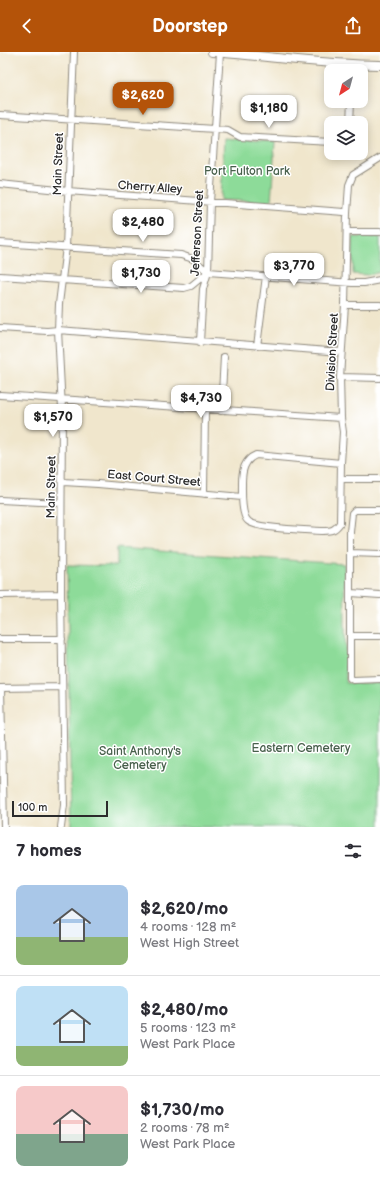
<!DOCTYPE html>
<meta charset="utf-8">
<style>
:root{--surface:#fff;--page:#f2f2f3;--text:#2b2b33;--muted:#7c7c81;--line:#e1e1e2;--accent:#b45309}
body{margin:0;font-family:"Balsamiq Sans",sans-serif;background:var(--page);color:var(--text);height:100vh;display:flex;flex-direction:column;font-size:15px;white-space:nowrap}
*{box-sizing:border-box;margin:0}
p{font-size:13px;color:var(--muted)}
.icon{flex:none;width:22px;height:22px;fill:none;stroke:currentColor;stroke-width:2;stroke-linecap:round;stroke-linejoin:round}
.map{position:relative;height:775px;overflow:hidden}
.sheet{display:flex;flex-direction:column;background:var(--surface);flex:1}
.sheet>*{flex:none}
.needle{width:26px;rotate:216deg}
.buttons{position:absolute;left:324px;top:12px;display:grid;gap:8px}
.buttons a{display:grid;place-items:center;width:44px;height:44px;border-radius:8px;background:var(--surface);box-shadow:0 2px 10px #0003;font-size:20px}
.scale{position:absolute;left:12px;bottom:10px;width:96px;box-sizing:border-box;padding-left:4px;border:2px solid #2b2b2b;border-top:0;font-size:11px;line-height:14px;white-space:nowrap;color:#2b2b2b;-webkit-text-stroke:3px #fff;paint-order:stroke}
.price{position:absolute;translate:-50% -34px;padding:0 9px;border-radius:8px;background:#fff;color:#222;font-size:13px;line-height:26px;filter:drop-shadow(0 1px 2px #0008)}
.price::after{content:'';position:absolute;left:50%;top:24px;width:12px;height:9px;margin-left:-6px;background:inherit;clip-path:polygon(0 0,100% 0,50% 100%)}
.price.current{background:var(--accent);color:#fff}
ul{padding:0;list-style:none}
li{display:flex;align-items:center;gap:12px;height:100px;padding:0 16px}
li+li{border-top:1px solid var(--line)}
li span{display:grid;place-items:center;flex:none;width:112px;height:80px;border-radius:8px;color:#555}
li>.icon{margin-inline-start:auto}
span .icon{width:48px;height:48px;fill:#fffc;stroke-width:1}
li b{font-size:17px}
h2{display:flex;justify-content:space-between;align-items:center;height:48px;padding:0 16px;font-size:17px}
header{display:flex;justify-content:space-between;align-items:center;height:52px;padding:0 16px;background:var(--accent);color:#fff;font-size:18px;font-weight:700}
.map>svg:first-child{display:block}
.green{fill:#8ddb99;stroke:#5c8362}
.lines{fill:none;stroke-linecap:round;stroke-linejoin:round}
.minor-casing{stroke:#8e887c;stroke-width:8}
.major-casing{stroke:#8e887c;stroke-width:10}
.minor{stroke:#fff;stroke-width:6}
.major{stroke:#fff;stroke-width:8}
.labels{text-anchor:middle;stroke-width:3;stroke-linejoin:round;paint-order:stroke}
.street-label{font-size:12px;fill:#2b2b2b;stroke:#fff}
.park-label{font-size:12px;fill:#48604c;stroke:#fff}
</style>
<header><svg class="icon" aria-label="back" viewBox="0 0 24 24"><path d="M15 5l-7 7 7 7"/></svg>Doorstep<svg class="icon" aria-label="share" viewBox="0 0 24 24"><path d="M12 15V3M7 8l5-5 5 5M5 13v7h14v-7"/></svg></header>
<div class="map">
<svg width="380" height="775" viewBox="0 0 380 775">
<rect width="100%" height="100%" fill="#fff"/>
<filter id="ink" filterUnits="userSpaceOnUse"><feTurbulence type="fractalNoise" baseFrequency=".025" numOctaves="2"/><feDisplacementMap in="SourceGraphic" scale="8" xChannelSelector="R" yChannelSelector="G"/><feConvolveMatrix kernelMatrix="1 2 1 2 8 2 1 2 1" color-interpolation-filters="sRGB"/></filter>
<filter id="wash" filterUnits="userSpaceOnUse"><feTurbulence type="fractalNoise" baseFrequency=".012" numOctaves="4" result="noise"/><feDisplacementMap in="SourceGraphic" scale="16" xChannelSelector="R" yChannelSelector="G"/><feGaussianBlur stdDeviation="0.9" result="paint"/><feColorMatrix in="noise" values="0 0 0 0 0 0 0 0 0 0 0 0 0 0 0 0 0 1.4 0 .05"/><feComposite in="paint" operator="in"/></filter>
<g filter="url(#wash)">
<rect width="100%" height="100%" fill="#f0e6cc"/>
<path class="green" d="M224,86L275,90L271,150L221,148Z
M353,185H380V220L368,223L353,222Z
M117,496L344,512L346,631H380V775H71L67,513L117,514Z"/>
</g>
<g filter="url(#ink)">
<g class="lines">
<g class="minor-casing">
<path id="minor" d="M0,63L215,77L228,78L240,85L331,90
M350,71L351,49
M0,132L68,139L344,160L347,161
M347,180H380
M0,191L181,203L193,207L208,220
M208,220L352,231H364L380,228
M0,224L184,236L191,234L208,220
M345,253H380
M0,276L47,279L58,278L341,300
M200,290L203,237L208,220L210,150L220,1
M257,294L266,224
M340,325L380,326
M0,343L341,366
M221,359L224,305
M341,411L256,403C244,408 242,419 242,431C242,440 241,463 248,469C256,477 310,478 323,479C332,479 335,478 340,471L341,411L343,380L341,366L340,325L345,253L347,161L349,133L353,123L380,106
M341,427H380
M63,430L98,432L242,445
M204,442L205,358
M0,448L61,451
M380,458H355L352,461L350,480V626L353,628L380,627
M350,501L380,502
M351,541L380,543
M0,543L61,542
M351,584H380
M0,587H62
M0,636L62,635
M1,636L4,775
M61,775L64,753L61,542L62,357L58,278L59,252L66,195L74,0"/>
</g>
<g class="major-casing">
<path id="major" d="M212,0C268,4 324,13 380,13"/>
</g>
<use href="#minor" class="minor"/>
<use href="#major" class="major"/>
</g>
</g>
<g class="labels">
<g class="street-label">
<text transform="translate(58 112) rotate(-88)" y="4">Main Street</text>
<text transform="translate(150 135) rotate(4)" y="4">Cherry Alley</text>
<text transform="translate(197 181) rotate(-87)" y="4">Jefferson Street</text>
<text transform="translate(332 300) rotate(-87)" y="4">Division Street</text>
<text transform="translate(154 426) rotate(5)" y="4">East Court Street</text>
<text transform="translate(51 435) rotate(-89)" y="4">Main Street</text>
</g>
<g class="park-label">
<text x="247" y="123">Port Fulton Park</text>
<text x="301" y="700">Eastern Cemetery</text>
<text x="140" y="703">Saint Anthony's<tspan x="140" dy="14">Cemetery</tspan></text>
</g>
</g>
</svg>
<div class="buttons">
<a><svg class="needle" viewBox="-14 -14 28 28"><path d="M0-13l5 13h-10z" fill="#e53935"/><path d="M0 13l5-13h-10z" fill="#7c7c81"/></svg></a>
<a><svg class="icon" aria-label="layers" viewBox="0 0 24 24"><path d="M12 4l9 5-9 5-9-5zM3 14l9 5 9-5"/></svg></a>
</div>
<div class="scale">100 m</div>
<b class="price current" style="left:143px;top:64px">$2,620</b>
<b class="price" style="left:269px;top:77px">$1,180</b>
<b class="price" style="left:143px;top:191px">$2,480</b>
<b class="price" style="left:294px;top:235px">$3,770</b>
<b class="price" style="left:141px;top:242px">$1,730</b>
<b class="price" style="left:201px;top:367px">$4,730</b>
<b class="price" style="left:53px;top:386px">$1,570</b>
</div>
<section class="sheet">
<h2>7 homes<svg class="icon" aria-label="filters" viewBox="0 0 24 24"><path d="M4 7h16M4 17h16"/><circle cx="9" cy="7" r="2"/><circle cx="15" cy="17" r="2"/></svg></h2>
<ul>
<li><span style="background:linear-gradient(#a9c7e8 65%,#8fb573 0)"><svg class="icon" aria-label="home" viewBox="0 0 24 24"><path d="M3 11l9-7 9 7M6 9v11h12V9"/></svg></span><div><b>$2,620/mo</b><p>4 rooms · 128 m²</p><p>West High Street</p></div></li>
<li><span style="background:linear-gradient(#bfe0f5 75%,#8fb573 0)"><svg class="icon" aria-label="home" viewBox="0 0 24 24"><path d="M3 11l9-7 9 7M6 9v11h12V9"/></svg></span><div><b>$2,480/mo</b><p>5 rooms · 123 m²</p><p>West Park Place</p></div></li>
<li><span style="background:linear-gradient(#f6c9c9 60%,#7fa58c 0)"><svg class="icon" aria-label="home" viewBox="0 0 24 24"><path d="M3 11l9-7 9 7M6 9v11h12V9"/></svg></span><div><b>$1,730/mo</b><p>2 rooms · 78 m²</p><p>West Park Place</p></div></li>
</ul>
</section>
